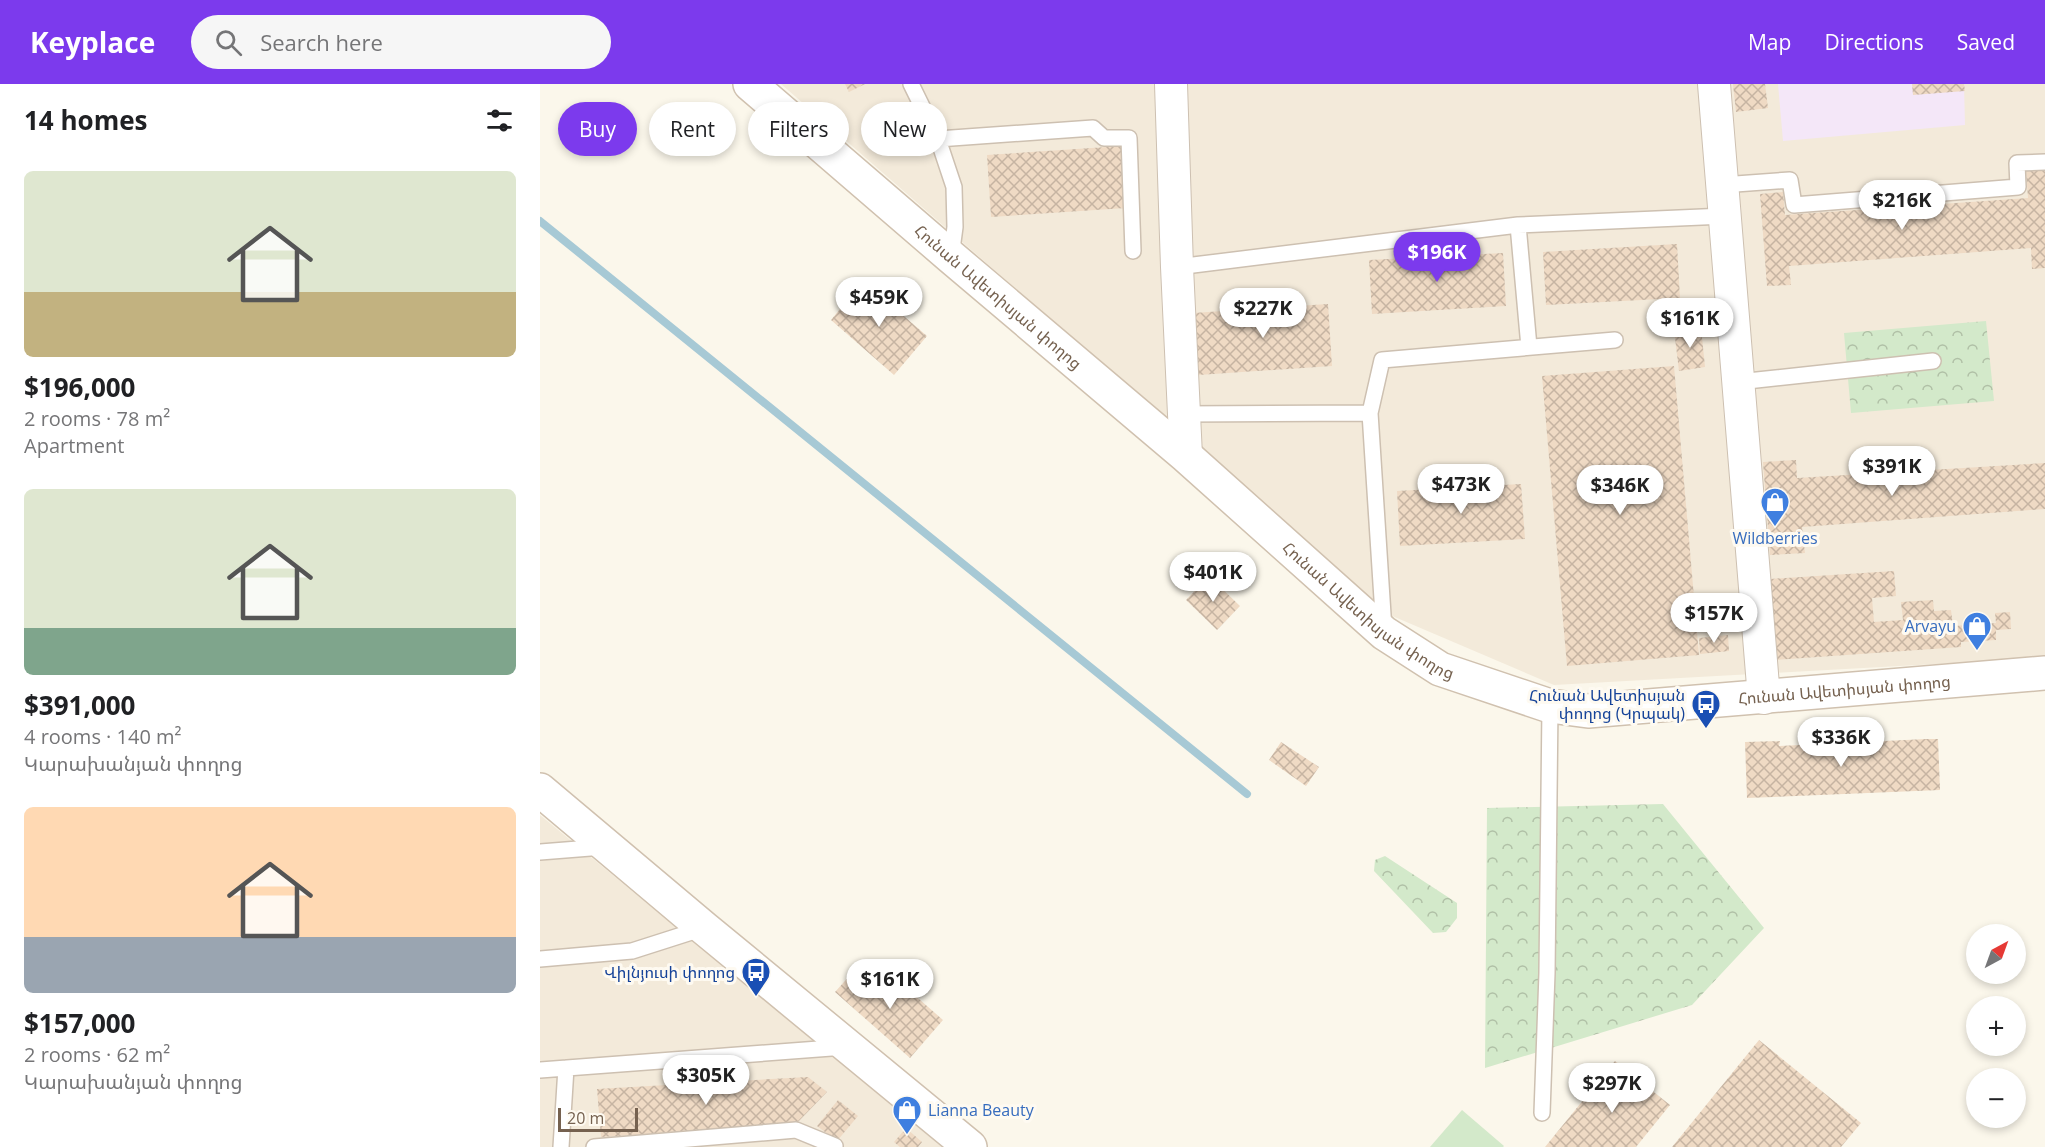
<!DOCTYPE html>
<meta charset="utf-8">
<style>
:root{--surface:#fff;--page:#f6f6f6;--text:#202124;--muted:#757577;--accent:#7c3aed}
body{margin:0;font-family:"Open Sans","Noto Sans Armenian",sans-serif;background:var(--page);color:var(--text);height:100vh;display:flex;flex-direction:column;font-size:22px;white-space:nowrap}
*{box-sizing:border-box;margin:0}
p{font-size:20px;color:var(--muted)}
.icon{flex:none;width:33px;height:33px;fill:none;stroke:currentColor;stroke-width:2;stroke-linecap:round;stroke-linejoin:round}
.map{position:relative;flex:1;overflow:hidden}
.panel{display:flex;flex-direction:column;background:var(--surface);width:540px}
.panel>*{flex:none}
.guide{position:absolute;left:18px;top:18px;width:570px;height:54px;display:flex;gap:12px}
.needle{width:39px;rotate:41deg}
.fabs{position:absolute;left:1426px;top:840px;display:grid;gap:12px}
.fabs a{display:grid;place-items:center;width:60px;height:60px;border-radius:50%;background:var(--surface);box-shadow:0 3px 9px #0003;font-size:30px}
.scale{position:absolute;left:18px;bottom:15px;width:80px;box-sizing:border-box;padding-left:6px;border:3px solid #75614f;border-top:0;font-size:16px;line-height:21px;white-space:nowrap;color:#75614f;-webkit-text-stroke:4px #fefaf1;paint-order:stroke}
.price{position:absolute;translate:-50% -51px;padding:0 14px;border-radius:21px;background:#fff;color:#222;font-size:20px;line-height:39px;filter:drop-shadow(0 2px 3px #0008)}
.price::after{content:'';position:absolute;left:50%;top:36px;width:18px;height:14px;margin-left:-9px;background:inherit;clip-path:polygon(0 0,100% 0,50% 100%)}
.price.active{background:var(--accent);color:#fff}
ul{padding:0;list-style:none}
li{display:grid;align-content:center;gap:12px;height:318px;padding:0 24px}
li span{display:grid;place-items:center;height:186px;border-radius:9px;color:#555}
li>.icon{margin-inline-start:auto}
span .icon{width:108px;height:108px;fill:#fffc;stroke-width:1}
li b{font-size:26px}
h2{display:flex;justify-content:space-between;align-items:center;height:72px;padding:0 24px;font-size:26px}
.tag{padding:0 21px;border-radius:27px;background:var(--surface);box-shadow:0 3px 9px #0003;font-size:21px;line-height:54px}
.tag.active{background:var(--accent);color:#fff}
header{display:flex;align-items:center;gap:36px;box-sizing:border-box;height:84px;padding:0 30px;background:var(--accent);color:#fff}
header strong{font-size:28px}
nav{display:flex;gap:33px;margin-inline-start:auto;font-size:21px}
.search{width:420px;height:54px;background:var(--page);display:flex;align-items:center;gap:15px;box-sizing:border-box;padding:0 21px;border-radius:33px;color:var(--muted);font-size:22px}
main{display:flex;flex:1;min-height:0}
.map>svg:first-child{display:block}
.residential{fill:#f3eada}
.education{fill:#f4e7f8}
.forest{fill:url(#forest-crowns)}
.pitch{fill:#d3e9ca}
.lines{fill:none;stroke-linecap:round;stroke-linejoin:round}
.stream{stroke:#a7c9d5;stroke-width:8}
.building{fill:url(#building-cross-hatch)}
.lane-casing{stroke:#cdc0b1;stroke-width:18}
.street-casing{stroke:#cdc0b1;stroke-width:34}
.secondary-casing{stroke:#d0c1af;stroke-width:36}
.lane{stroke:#fff;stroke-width:15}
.street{stroke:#fff;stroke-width:32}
.secondary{stroke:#fff;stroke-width:33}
.labels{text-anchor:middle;stroke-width:6;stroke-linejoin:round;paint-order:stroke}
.street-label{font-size:16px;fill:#75614f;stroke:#fefaf1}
.shop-label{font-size:16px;fill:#366cbe;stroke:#fefaf1}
.transit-label{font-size:16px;fill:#164399;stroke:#fefaf1;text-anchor:end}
</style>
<header>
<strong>Keyplace</strong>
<div class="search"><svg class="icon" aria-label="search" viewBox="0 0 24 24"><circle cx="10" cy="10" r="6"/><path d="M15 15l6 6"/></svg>Search here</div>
<nav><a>Map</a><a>Directions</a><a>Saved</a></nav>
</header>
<main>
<section class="panel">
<h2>14 homes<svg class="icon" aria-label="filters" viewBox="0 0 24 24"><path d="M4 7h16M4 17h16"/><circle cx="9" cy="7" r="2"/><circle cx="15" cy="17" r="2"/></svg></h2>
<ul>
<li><span style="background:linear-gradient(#dfe7d0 65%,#c2b280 0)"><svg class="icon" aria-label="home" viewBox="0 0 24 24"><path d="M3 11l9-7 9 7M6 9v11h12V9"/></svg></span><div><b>$196,000</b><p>2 rooms · 78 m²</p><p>Apartment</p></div></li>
<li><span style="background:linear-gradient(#dfe7d0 75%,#7fa58c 0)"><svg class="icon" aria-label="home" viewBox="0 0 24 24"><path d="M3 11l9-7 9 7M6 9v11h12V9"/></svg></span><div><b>$391,000</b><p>4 rooms · 140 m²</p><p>Կարախանյան փողոց</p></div></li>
<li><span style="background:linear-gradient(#ffd9b3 70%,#9aa5b1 0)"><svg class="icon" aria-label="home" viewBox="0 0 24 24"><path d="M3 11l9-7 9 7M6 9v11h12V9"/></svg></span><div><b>$157,000</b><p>2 rooms · 62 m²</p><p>Կարախանյան փողոց</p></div></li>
</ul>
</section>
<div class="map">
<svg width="1505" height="1063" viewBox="0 0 1505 1063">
<defs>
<pattern id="forest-crowns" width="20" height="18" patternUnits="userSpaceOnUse" patternTransform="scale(1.5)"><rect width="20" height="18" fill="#d3e9ca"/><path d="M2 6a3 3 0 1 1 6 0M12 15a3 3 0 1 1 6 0" fill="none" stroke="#b0c0a6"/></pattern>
<pattern id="building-cross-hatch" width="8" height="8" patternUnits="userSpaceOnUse" patternTransform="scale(1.5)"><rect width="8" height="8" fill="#efdac4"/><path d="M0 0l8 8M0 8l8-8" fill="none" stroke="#c6b4a2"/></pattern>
</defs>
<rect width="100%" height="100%" fill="#fbf7eb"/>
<path class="residential" d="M241,0H1505V571L1486,575L1014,601L850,531Z
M0,731L402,1063H0Z"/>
<path class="education" d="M1238,0H1424L1425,41L1243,57Z"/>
<path class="forest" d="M1446,237L1454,317L1311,329L1304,249Z
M1123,720L1224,844L1152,921L945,984L947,724Z
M845,772L917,819V834L906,848L893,849L834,787L835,776Z"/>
<path class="pitch" d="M922,1026L964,1062L963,1063H890Z"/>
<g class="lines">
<path class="stream" d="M0,137L707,710"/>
</g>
<path class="building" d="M305,0H325L309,8Z
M1193,0H1225L1228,24L1196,28Z
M1372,0H1424L1425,7L1373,11Z
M582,62L586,124L451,133L447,71Z
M1505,86V184L1492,185L1491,164L1249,182L1251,201L1227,202L1220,110L1243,108L1245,131L1488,114L1486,87Z
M1137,160L1140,214L1006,221L1003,168Z
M963,169L966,222L832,230L829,176Z
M323,197L387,252L354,291L291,236Z
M788,220L792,282L658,291L653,229Z
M1161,243L1165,283L1139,287L1134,246Z
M1134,282L1159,571L1027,582L1002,292Z
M1256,376L1257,394L1505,379V425L1262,443L1265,469L1230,471L1223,378Z
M981,400L985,455L860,462L857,407Z
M1354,487L1356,512L1332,514L1334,538L1363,536L1361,518L1393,516L1394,527L1411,526L1413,542L1456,539L1455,529L1470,528L1471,545L1456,546V556L1421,558V563L1236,576L1230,495Z
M669,492L700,522L677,546L646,516Z
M1188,551L1189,567L1160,570L1159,554Z
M1386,655H1398L1400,706L1207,714L1205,658L1240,657L1239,662Z
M741,658L779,683L766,702L729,676Z
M321,879L355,910L363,901L403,936L370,974L295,908Z
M1219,956L1321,1039L1301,1063H1132Z
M1075,977L1130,1021L1096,1063H1005Z
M268,993L287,1008L255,1041L61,1053L57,1005Z
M298,1016L318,1032L297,1057L277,1042Z
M366,1044L382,1058L378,1063H360L354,1058Z"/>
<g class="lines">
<g class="lane-casing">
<path id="lane" d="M371,0L398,55L414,103L415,143L411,173
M398,55L553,44L564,54H589L593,167
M1182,101L1250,96L1254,121L1478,103L1477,79L1505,78
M978,141L989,263
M637,183L978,141L1185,132
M1198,298L1393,277
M644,330L830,329
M844,546L830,329L842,276L1075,256
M0,768L63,763
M0,875L92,867L164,844
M0,986L305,963
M1002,1029L1007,889L1010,622
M21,1063L26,984
M54,1063L256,1046L295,1062"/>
</g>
<g class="street-casing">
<path id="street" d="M631,0L637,183L646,372
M1174,0L1224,614"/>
</g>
<g class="secondary-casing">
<g id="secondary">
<path id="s1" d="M210,0L411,173L646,372L844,549L900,585L1010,622L1048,627L1505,589"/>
<path d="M0,706L164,844L430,1063"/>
</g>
</g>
<use href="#lane" class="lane"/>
<use href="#street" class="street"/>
<use href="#secondary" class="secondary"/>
</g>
<defs>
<g id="shop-pin" transform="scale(1.5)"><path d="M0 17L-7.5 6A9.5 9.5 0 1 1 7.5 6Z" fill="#3f7fe0" stroke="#fefaf1"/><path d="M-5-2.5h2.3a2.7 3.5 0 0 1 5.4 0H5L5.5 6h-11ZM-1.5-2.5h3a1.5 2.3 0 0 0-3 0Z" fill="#fff"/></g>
<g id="bus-pin" transform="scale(1.5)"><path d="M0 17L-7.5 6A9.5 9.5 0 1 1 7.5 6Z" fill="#1a4fb4" stroke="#fefaf1"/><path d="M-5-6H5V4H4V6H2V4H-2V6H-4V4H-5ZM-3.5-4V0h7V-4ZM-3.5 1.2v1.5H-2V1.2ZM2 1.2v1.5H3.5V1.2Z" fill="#fff"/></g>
</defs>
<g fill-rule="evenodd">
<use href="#shop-pin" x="1235" y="418"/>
<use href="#shop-pin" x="1437" y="542"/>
<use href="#bus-pin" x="1166" y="620"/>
<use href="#bus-pin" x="216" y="888"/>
<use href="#shop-pin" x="367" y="1026"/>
</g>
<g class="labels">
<g class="street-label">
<text dy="6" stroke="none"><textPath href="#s1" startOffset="327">Հունան Ավետիսյան փողոց</textPath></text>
<text dy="6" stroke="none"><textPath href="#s1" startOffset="813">Հունան Ավետիսյան փողոց</textPath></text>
<text dy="6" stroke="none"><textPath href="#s1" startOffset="1317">Հունան Ավետիսյան փողոց</textPath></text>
</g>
<g class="shop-label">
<text x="1235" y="460">Wildberries</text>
<text x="1416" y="548" text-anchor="end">Arvayu</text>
<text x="388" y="1032" text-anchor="start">Lianna Beauty</text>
</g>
<g class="transit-label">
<text x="1145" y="617">Հունան Ավետիսյան<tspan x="1145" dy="18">փողոց (Կրպակ)</tspan></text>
<text x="195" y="894">Վիլնյուսի փողոց</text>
</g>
</g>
</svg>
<div class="fabs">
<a><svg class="needle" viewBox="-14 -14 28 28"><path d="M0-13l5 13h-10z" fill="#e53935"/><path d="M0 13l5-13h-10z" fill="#757577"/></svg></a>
<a>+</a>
<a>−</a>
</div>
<div class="scale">20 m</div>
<b class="price" style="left:1362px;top:147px">$216K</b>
<b class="price active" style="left:897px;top:199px">$196K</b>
<b class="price" style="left:339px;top:244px">$459K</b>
<b class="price" style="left:723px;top:255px">$227K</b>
<b class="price" style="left:1150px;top:265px">$161K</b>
<b class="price" style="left:1352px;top:413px">$391K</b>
<b class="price" style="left:921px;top:431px">$473K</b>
<b class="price" style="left:1080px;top:432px">$346K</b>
<b class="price" style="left:673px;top:519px">$401K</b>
<b class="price" style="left:1174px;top:560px">$157K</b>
<b class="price" style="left:1301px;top:684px">$336K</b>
<b class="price" style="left:350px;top:926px">$161K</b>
<b class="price" style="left:166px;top:1022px">$305K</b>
<b class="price" style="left:1072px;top:1030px">$297K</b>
<div class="guide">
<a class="tag active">Buy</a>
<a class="tag">Rent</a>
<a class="tag">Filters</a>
<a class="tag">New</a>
</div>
</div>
</main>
